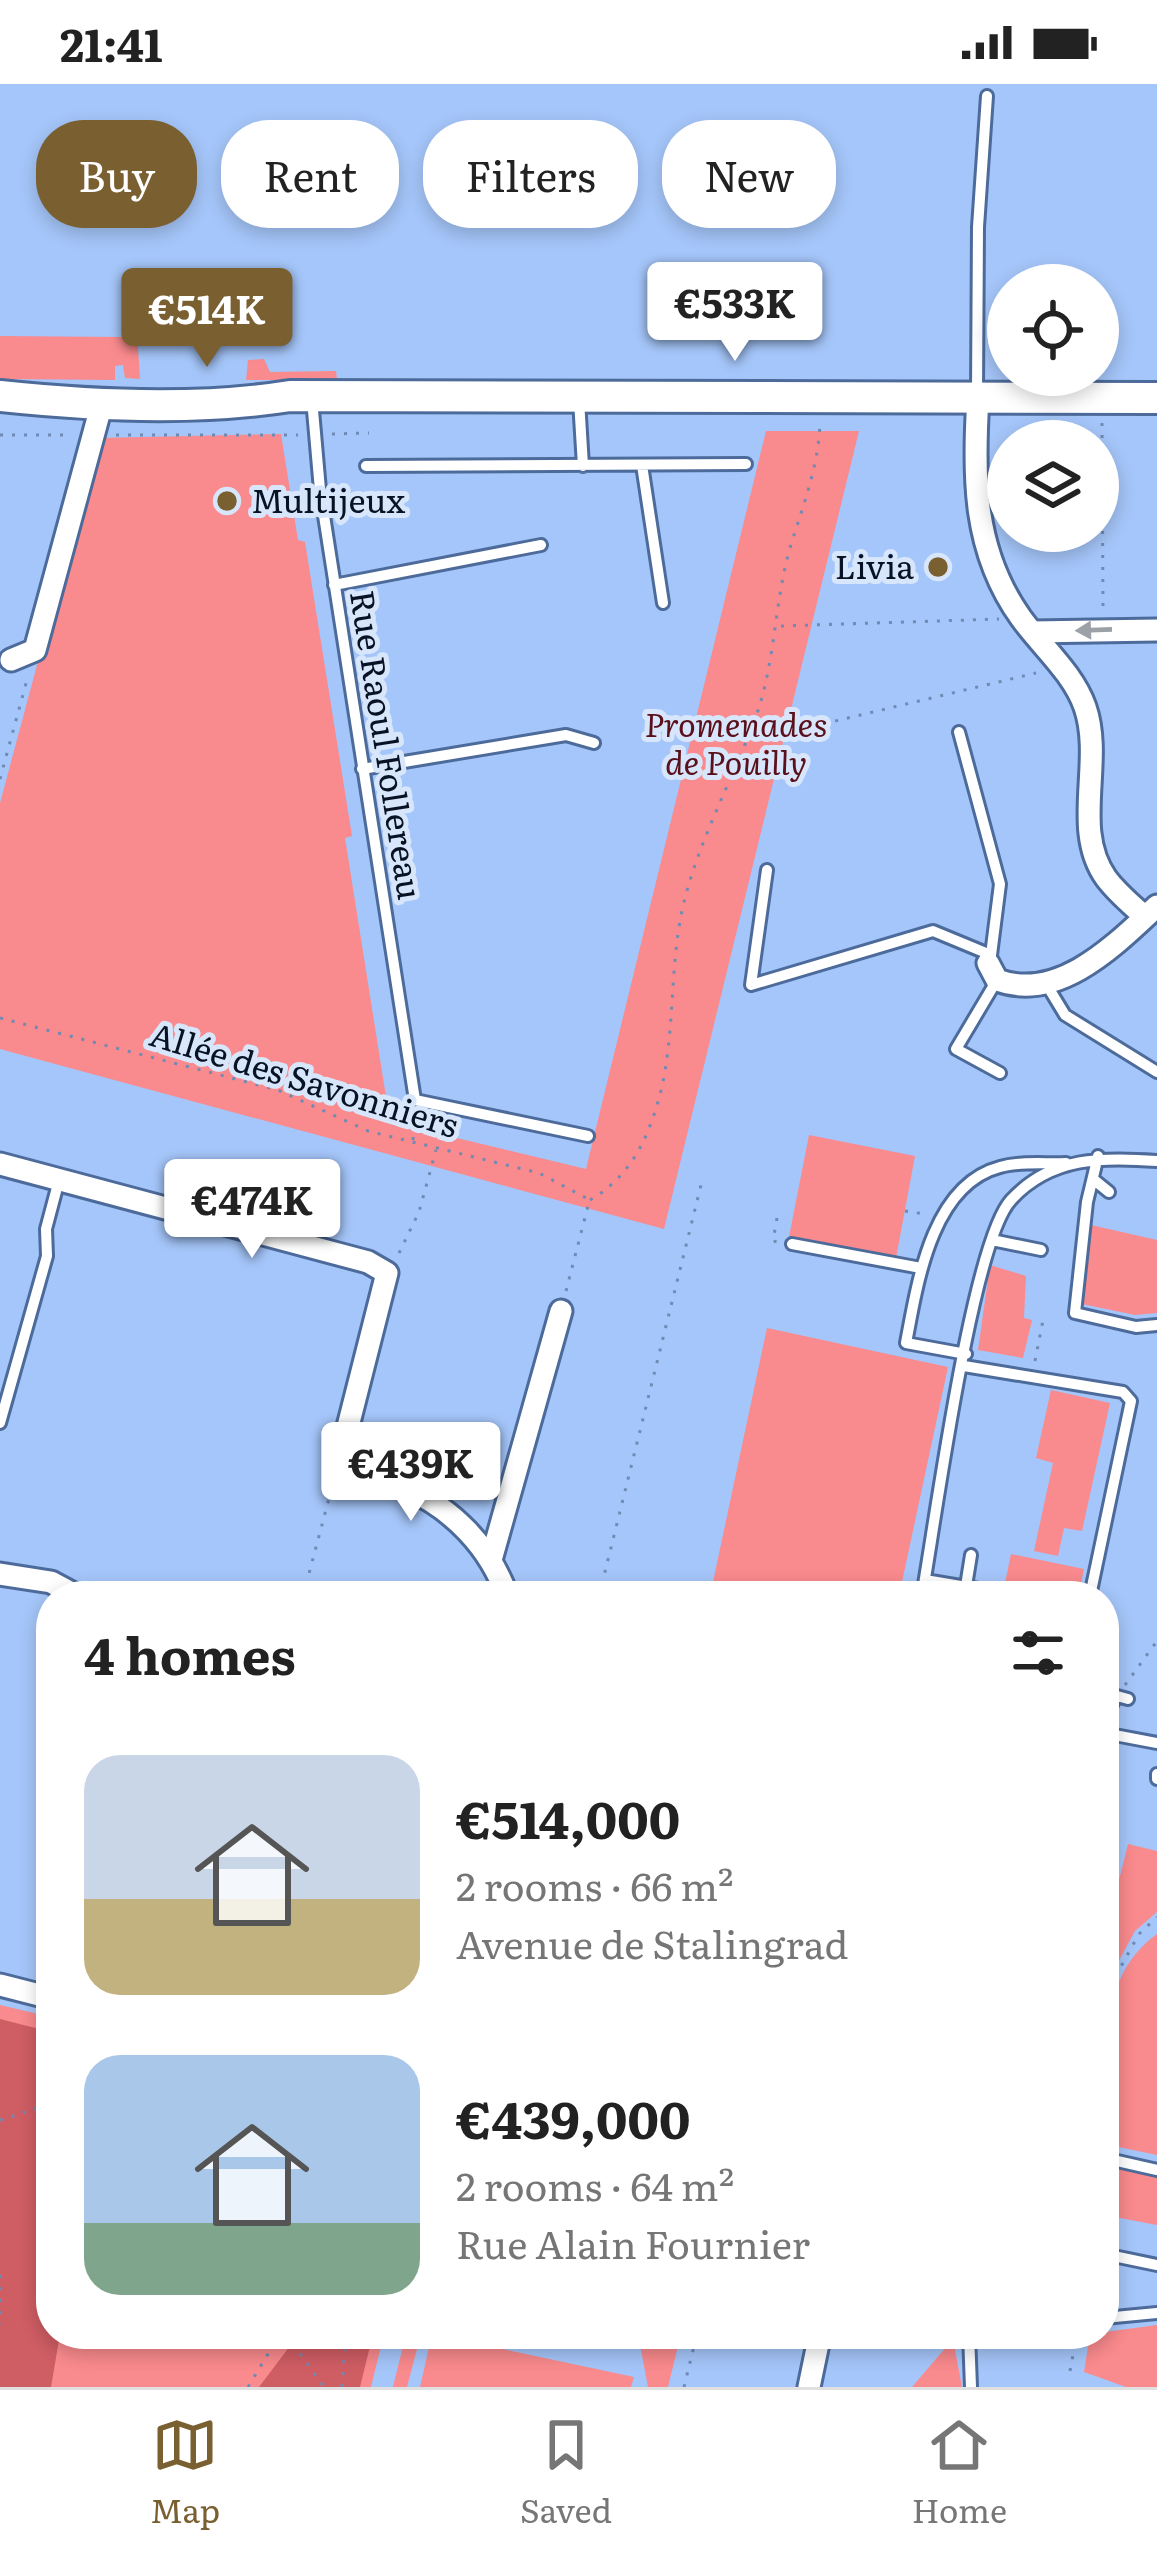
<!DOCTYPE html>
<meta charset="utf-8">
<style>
:root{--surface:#fff;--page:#f2f2f2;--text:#222;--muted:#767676;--line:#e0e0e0;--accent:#7a5f31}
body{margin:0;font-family:Literata,serif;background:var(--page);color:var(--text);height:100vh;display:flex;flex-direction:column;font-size:45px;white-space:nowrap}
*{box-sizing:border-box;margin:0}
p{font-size:39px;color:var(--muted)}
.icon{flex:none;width:66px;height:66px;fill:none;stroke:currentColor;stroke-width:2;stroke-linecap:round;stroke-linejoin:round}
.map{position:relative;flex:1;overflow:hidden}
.panel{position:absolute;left:36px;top:1497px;width:1083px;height:768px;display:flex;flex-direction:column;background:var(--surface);border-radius:48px;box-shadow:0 6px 18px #0003}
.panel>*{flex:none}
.banner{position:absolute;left:36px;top:36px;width:1086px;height:108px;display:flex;gap:24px}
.tools{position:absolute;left:987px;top:180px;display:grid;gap:24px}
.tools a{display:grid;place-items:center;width:132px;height:132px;border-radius:50%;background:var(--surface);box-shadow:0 6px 18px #0003;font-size:60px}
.price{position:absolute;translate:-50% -102px;padding:0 27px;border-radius:12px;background:#fff;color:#222;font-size:39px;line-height:78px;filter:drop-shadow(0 3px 6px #0008)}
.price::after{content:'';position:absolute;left:50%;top:72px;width:36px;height:27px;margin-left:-18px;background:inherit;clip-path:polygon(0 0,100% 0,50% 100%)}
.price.current{background:var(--accent);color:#fff}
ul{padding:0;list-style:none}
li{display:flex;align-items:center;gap:36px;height:300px;padding:0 48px}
li span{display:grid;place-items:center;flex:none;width:336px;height:240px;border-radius:36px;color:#555}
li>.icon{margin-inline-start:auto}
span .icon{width:144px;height:144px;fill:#fffc;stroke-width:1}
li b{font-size:51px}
h2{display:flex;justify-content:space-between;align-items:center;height:144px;padding:0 48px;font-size:51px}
.pill{padding:0 42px;border-radius:48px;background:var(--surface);box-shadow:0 6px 18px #0003;font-size:42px;line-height:108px}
.pill.current{background:var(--accent);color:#fff}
.status{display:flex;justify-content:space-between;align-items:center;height:84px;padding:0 60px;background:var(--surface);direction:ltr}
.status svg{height:33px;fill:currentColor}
.tab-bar{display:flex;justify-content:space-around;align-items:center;height:168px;border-top:3px solid var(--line);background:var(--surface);font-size:33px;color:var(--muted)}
.tab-bar a{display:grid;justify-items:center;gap:6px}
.tab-bar .current{color:var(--accent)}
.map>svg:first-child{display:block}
.green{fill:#f98a8d}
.forest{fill:#cf5d64}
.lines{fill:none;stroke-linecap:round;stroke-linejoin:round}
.lane-casing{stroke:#4d6b9a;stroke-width:16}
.street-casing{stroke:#4d6b9a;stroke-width:27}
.secondary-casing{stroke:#4d6b9a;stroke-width:36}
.path{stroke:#708ab3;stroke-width:3;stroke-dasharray:3 9;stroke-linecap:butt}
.lane{stroke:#fff;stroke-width:10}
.street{stroke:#fff;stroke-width:21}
.secondary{stroke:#fff;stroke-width:30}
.oneway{fill:#9ca0a7}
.poi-dot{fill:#7a5f31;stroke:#d8e6fb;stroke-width:4.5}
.labels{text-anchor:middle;stroke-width:10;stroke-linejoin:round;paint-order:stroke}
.poi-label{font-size:33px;fill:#071224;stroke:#d8e6fb;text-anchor:start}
.park-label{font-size:33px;font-style:italic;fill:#5a111b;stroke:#d8e6fb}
.street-label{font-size:33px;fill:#071224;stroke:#d8e6fb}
</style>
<div class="status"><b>21:41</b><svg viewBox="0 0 49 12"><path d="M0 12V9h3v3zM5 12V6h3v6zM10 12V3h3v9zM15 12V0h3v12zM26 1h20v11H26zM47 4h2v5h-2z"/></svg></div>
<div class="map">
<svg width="1157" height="2303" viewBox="0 0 1157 2303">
<rect width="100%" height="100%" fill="#a5c6fa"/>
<path class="green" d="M125,226L136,233L140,295L125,294L123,281L115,282V296L0,295V252L123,253Z
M264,275L270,288L336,287L337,296H246L248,276Z
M766,347H859L664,1145L0,965V719L98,354L281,350L298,456L305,458L352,752L345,754L390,1038L586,1085Z
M809,1051L915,1072L896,1174L789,1153Z
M1091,1141L1157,1156V1229L1135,1231L1082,1220Z
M990,1181L1026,1192L1024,1234L1032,1236L1023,1274L978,1266Z
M767,1244L948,1283L899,1512H710Z
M1051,1306L1110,1319L1082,1447L1064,1444L1058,1472L1034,1467L1053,1379L1036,1374Z
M1011,1470L1084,1485L1078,1512L1005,1499Z
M1128,1760L1157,1767V1828L1135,1847L1104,1904V1856Z
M1157,1850V2071L1104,2060C1104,1992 1092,1896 1157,1850Z
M0,1921L51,1933V2250H384L371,2303H0Z
M1104,2078L1157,2090V2141L1104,2131Z
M1157,2241V2303H1126L1084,2288L1090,2250Z
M406,2250H421L407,2303H393Z
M432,2250L634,2293L631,2303H420Z
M638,2250H654L660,2262L664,2250H681L668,2303H648Z
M953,2255L962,2303H912Z"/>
<path class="forest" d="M0,1935L51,1948V2250H60L51,2303H0Z
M299,2250H373L360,2303H259Z"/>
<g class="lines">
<g class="lane-casing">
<path id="lane" d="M977,308L978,143L987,12
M312,315L320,406L415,1016L588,1052
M579,316L583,382
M642,381L663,519
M366,382L746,380
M334,501L541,461
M959,648L1000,800L991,871
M362,685L566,651L594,659
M767,786L751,901L933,847L991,871L989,876
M997,896L956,965L1000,989
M1045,898L1065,931L1157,988
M1098,1072L1087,1118L1075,1229L1136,1243L1157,1241
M1093,1095L1109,1108
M992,1156L1041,1166
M792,1160L921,1184
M966,1270L906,1259C917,1201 931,1101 1000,1083C1020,1077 1045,1080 1066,1079
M964,1282L1123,1308L1131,1317L1090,1512
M0,1339L47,1172L46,1145L59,1096
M925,1496L1020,1512
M966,1502L971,1471
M922,1512C935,1440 972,1158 1011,1116C1051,1072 1104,1073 1157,1077
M1104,1634L1117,1612L1128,1615
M1104,1649L1157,1659
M1157,1690V1695
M1104,2074L1157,2086
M1104,2170L1157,2181
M1104,2234L1157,2229
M969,2250L971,2303"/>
</g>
<g class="street-casing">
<path id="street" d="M978,314C973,393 973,467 1021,534C1042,563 1073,589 1085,623C1104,678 1071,745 1106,794C1117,809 1132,821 1145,833
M1032,548L1157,546
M11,576L35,566L102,319
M988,879L997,896C1059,919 1116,860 1157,822
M0,1080L368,1178L387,1189L341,1370C359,1393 381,1393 406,1404C453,1425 490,1463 507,1512
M491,1476L561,1227
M0,1490L51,1498L77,1512
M0,1901L51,1914
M809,2303L820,2250"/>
</g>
<g class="secondary-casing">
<path id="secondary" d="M0,312C94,322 196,327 290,312L1157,314"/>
</g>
<path class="path" d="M1102,339L1103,526
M332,350L369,349
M0,351H70
M116,351H298
M781,542L999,535
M753,646L781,650L1036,589
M0,695L28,592
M0,934L278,1006L368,1047L539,1089L588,1115
M413,1056L414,1030
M590,1116C620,1099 639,1072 651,1039C678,970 667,893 683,822C698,759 729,702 752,643C776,584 773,523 790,464C803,421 818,385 820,339
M905,1127L924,1130
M777,1134L773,1157L778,1158
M399,1169L419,1128L436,1066
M566,1207L589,1118
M1035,1277L1044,1231
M303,1512L335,1392
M599,1512L703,1093
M1125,1601L1157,1557
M1104,1913L1139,1850L1157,1833
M0,2036L35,2025L51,2027
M0,2191V2240
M286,2250L324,2303
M920,2258L926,2250
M1070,2287L1077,2250
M248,2303L280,2250
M342,2303L346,2250
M684,2303L697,2250"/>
<use href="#lane" class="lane"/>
<use href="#street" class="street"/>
<use href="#secondary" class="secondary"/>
</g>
<defs><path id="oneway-solid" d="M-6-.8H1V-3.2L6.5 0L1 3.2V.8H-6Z" transform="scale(3)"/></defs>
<use class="oneway" href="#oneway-solid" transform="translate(1094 546) rotate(178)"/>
<g class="poi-dot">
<circle cx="227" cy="417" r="12"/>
<circle cx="938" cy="483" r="12"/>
</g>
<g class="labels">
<g class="poi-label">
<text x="251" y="429">Multijeux</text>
<text x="914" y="495" text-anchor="end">Livia</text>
</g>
<g class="park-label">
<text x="736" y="653">Promenades<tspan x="736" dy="38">de Pouilly</tspan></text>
</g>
<g class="street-label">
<text transform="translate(386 661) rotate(81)" y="12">Rue Raoul Follereau</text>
<text transform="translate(304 996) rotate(17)" y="12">Allée des Savonniers</text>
</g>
</g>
</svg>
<div class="tools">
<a><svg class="icon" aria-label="locate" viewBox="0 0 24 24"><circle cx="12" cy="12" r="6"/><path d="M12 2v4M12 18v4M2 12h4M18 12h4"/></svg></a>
<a><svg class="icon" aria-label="layers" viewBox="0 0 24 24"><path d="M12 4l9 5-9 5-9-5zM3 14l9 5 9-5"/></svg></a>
</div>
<b class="price" style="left:735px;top:280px">€533K</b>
<b class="price current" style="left:207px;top:286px">€514K</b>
<b class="price" style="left:252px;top:1177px">€474K</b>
<b class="price" style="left:411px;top:1440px">€439K</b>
<div class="banner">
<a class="pill current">Buy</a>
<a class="pill">Rent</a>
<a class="pill">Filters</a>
<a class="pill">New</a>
</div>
<section class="panel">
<h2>4 homes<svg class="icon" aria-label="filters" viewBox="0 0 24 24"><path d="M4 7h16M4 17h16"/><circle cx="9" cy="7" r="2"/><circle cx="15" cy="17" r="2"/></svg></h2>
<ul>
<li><span style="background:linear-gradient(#c9d6e8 60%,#c2b280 0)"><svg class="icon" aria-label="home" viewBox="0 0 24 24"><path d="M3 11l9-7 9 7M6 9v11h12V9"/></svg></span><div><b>€514,000</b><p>2 rooms · 66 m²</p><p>Avenue de Stalingrad</p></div></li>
<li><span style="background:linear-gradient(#a9c7e8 70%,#7fa58c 0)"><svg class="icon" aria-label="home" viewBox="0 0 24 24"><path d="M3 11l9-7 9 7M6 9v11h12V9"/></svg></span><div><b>€439,000</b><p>2 rooms · 64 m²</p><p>Rue Alain Fournier</p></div></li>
</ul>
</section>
</div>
<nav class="tab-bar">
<a class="current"><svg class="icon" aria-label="map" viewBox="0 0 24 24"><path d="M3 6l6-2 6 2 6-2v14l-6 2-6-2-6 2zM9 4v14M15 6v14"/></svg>Map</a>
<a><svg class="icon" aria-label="saved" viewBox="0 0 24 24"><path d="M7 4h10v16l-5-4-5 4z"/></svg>Saved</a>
<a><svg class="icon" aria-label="home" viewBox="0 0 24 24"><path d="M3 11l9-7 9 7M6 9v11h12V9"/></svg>Home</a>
</nav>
